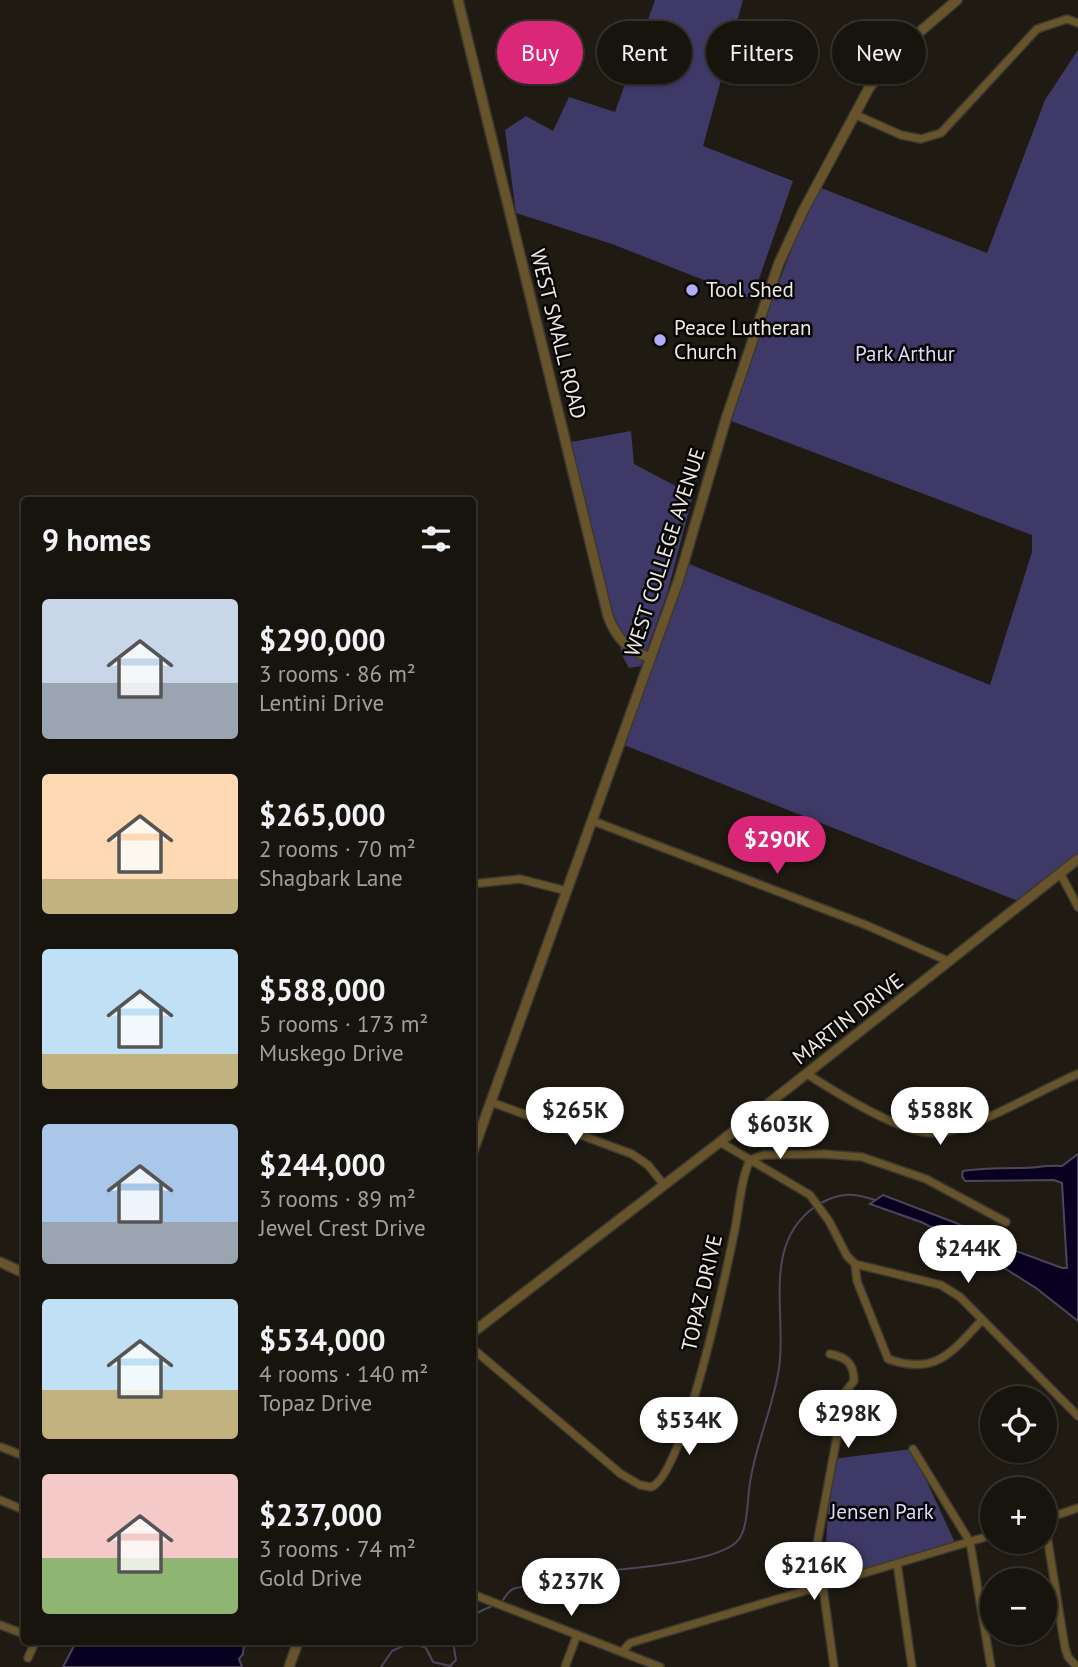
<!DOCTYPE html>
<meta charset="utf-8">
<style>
:root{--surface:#17140e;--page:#24211c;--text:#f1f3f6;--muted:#9e9e9e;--line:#36332e;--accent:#db2777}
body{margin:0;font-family:"PT Sans",sans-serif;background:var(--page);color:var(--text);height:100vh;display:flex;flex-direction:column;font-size:26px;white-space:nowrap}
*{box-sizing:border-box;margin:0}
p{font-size:23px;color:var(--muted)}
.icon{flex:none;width:38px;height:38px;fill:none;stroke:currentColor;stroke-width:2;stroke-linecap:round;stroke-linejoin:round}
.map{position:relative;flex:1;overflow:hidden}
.drawer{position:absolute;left:21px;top:497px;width:455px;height:1148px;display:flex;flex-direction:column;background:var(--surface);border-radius:7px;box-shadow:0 2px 5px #0004,0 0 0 2px var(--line)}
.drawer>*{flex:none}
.banner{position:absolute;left:497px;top:21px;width:476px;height:63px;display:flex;gap:14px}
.fabs{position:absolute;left:980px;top:1386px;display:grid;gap:14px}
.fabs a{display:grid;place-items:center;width:77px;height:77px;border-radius:50%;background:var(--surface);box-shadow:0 2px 5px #0004,0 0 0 2px var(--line);font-size:35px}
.price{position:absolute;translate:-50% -60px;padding:0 16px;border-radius:24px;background:#fff;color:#222;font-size:23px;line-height:46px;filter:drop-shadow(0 2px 4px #0008)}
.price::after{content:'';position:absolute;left:50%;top:42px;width:21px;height:16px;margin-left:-10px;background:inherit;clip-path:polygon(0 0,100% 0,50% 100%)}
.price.selected{background:var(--accent);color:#fff}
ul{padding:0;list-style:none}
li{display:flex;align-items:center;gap:21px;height:175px;padding:0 21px}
li span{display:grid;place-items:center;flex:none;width:196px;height:140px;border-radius:7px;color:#555}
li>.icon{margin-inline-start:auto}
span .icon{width:84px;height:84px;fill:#fffc;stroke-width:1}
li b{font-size:30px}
h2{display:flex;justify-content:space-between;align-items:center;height:84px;padding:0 21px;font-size:30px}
.pill{padding:0 24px;border-radius:32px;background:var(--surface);box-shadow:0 2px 5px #0004,0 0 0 2px var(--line);font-size:24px;line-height:63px}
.pill.selected{background:var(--accent);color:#fff}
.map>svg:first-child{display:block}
.green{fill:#3f3967}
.water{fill:#070021;stroke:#4c465c;stroke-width:2}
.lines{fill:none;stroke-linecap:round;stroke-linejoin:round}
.stream{stroke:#4c465c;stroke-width:2}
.minor-casing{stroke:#3c3831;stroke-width:10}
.tertiary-casing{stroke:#3c3831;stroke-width:12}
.minor{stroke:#67542b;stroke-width:7}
.tertiary{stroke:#67542b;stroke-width:9}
.poi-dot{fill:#b3adf9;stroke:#070604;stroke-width:2.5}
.labels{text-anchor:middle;stroke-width:5;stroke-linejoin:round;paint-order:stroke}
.poi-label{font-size:21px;fill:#eeebe6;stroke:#070604;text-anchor:start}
.street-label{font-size:21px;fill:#eeebe6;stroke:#070604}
.park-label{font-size:21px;fill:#dcdbfb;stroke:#070604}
</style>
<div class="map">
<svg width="1078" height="1667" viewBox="0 0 1078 1667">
<rect width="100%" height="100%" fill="#1f1b13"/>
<path class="green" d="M655,0H743L703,146L793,181L752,299L612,244L516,213L505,130L526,116L553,131L569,97L615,112Z
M1078,50V859L1023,903L619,743L684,562L990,685L1032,552V535L726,419L816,186L987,253L1045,100Z
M631,431L634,464L693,495L667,594L641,666L629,668L622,655L571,442Z
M912,1449L956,1545L823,1585L832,1459Z"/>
<path class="water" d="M1078,1154V1321L1036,1288L966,1244L921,1222L870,1204L883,1195L956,1223L1008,1248L1062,1268H1067L1062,1183L1054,1180L965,1181L962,1176L963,1171C983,1168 1001,1168 1021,1168C1035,1168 1047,1165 1062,1166Z
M76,1642H244L243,1654L239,1659L242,1667H63Z"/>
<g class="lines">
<path class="stream" d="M821,1203C841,1192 854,1193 875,1200
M503,1600C506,1596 508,1591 513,1589C520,1586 528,1587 534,1585C546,1582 558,1577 570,1575C604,1569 720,1566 739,1539C749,1526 747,1493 751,1477C757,1442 772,1409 778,1374C789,1318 759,1245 816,1206
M472,1615L492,1606
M381,1667L392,1651L410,1643L426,1648L433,1662L450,1666L456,1660L453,1642"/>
<g class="minor-casing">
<path id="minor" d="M854,114L901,135L921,139L941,133L1037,29L1067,19L1078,23
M593,821L866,925L948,961
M1060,873L1078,907
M472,884L520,879L567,891
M807,1074C835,1092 902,1134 934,1133C970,1133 1041,1089 1078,1074
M491,1102L632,1154L648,1165L664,1185
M720,1142L810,1195L829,1221L847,1256L855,1264L941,1285L960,1297L1078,1416
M855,1264L857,1281L888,1359C936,1376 952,1352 982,1320
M472,1348L621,1474L640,1485L651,1487C684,1476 727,1268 735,1229C739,1209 741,1178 750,1160L763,1155L823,1154L862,1157L926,1179L1006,1222
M830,1354C846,1357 854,1363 854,1381L846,1391L844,1399L817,1544L834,1667
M1,1447L24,1456
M913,1449L970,1542L991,1667
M0,1500L24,1510
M1045,1519L1078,1508
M1045,1523L1065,1648L1068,1657L1077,1667
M897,1563L912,1667
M472,1594L660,1667
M0,1625L24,1634
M622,1652L630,1643L992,1535
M28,1658L35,1642
M565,1667L577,1635"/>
</g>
<g class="tertiary-casing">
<path id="tertiary" d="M458,0L608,616C616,638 628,650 650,658
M472,1154L679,579L726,419L779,263L803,211L869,88L888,63L909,41L957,0
M0,1262L24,1273
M472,1333L720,1142L1078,859
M289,1667L298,1642"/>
</g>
<use href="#minor" class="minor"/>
<use href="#tertiary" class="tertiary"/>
</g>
<g class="poi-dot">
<circle cx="692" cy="290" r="7"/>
<circle cx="660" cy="340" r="7"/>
</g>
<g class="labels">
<g class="poi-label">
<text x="706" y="297">Tool Shed</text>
<text x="674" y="335">Peace Lutheran<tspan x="674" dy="24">Church</tspan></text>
</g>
<g class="street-label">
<text transform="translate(558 334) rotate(76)" y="7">WEST SMALL ROAD</text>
<text transform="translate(665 552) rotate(-72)" y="7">WEST COLLEGE AVENUE</text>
<text transform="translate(848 1019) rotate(-38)" y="7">MARTIN DRIVE</text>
<text transform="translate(702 1293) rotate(-77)" y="7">TOPAZ DRIVE</text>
</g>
<g class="park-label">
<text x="905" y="361">Park Arthur</text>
<text x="882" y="1519">Jensen Park</text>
</g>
</g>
</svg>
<div class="fabs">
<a><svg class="icon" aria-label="locate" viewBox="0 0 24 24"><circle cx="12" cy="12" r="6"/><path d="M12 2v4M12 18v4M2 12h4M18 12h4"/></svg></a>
<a>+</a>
<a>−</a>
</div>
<b class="price selected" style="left:777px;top:876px">$290K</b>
<b class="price" style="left:575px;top:1147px">$265K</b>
<b class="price" style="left:940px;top:1147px">$588K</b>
<b class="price" style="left:780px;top:1161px">$603K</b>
<b class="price" style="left:968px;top:1285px">$244K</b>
<b class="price" style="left:848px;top:1450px">$298K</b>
<b class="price" style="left:689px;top:1457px">$534K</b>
<b class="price" style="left:814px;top:1602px">$216K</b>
<b class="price" style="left:571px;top:1618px">$237K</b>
<div class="banner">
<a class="pill selected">Buy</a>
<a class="pill">Rent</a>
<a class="pill">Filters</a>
<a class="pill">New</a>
</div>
<section class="drawer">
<h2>9 homes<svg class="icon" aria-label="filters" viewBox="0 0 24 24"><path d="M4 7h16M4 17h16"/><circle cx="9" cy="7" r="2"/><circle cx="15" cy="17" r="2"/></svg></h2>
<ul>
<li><span style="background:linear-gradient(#c9d6e8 60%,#9aa5b1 0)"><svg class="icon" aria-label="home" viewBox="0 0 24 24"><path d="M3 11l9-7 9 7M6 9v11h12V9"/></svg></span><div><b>$290,000</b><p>3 rooms · 86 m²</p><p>Lentini Drive</p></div></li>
<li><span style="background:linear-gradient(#ffd9b3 75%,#c2b280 0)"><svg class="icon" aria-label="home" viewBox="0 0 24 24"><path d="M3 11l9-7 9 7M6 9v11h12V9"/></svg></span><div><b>$265,000</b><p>2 rooms · 70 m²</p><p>Shagbark Lane</p></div></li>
<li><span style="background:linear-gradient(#bfe0f5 75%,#c2b280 0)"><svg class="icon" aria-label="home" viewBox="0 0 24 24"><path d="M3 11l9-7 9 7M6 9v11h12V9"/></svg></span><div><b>$588,000</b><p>5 rooms · 173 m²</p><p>Muskego Drive</p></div></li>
<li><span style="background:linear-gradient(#a9c7e8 70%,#9aa5b1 0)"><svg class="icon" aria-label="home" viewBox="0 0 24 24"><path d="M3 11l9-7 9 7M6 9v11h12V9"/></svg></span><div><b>$244,000</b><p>3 rooms · 89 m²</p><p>Jewel Crest Drive</p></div></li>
<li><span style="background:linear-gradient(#bfe0f5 65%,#c2b280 0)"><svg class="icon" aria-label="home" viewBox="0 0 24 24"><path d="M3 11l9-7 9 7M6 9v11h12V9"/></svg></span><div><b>$534,000</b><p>4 rooms · 140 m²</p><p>Topaz Drive</p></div></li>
<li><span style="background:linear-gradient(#f6c9c9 60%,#8fb573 0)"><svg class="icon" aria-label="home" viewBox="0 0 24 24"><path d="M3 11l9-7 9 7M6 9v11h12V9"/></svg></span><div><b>$237,000</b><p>3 rooms · 74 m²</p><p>Gold Drive</p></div></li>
</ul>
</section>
</div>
